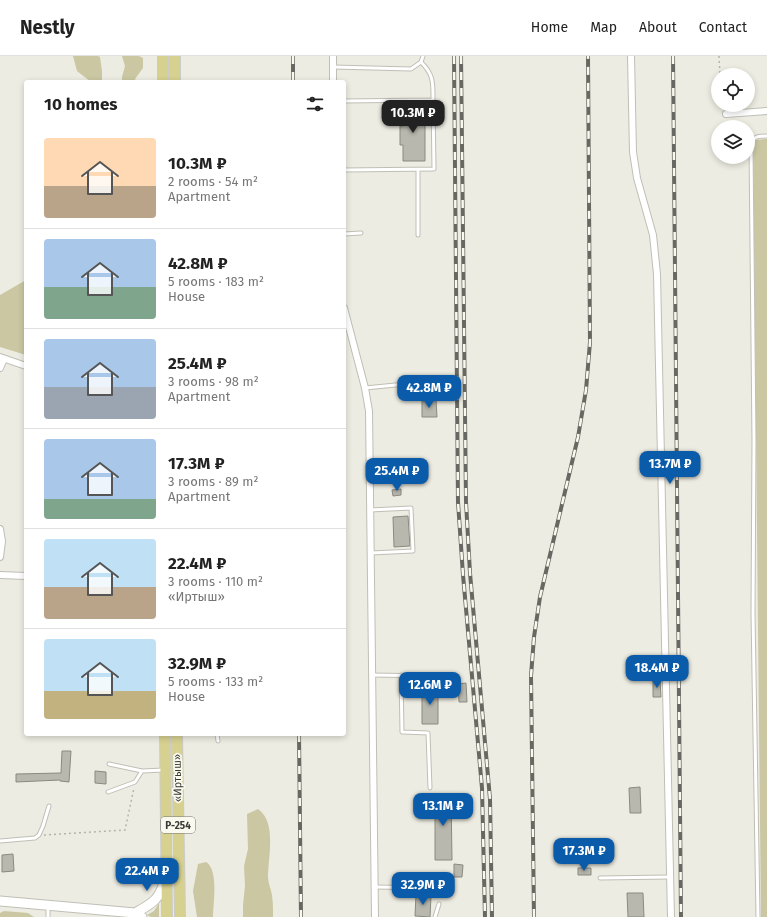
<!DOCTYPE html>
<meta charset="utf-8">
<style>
:root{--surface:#fff;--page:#f6f6f6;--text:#222;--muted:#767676;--line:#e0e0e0;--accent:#0a5ba9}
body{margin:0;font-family:"Fira Sans",sans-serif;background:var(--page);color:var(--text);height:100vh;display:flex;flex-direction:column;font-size:15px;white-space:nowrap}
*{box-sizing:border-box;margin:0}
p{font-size:13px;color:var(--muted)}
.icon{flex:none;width:22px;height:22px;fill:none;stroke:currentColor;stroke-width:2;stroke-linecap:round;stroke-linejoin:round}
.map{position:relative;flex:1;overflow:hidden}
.panel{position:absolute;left:24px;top:24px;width:322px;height:656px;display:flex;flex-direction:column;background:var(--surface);border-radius:4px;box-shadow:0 2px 6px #0003}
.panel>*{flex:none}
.fabs{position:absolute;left:711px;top:12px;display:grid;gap:8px}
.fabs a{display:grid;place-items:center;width:44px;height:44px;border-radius:50%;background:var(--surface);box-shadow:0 2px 6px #0003;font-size:20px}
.price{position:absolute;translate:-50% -34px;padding:0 9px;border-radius:8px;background:var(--accent);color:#fff;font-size:13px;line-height:26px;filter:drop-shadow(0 1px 2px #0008)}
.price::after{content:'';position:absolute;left:50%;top:24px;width:12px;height:9px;margin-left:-6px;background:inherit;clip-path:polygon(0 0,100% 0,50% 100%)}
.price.active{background:#222;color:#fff}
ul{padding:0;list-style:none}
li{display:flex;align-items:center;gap:12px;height:100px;padding:0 20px}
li+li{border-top:1px solid var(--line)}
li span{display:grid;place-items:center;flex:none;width:112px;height:80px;border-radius:4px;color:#555}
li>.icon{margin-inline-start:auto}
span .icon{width:48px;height:48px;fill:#fffc;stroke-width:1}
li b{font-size:17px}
h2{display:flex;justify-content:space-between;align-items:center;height:48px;padding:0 20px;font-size:17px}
header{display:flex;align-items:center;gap:24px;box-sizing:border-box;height:56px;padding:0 20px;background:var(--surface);border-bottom:1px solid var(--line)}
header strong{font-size:19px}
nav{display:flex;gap:22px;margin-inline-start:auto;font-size:14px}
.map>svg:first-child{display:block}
.green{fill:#cac7a2}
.building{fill:#b8b8ae;stroke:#8b8a81}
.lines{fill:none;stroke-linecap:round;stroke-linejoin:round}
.lane-casing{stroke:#c0bfb6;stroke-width:5}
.street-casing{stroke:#c0bfb6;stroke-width:8}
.secondary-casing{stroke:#c0bfb6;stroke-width:11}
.primary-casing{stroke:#cbcbca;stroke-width:12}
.path{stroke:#b4b4ac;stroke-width:1.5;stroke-dasharray:2 3;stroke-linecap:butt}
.lane{stroke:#fff;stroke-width:3}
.street{stroke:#fff;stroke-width:6}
.secondary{stroke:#fff;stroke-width:9}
.primary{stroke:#d7d18f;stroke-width:10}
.rail-casing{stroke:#686862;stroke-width:4}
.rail{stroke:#faf9ef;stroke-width:2.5;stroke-dasharray:8;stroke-linecap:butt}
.labels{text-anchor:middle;stroke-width:3.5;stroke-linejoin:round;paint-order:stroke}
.shield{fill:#faf9ef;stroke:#72726c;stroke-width:1}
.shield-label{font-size:10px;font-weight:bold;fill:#383834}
.street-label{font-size:11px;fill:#383834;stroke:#faf9ef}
</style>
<header>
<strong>Nestly</strong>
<nav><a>Home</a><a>Map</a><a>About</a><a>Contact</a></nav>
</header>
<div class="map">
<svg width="767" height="861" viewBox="0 0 767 861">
<rect width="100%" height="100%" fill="#ecece2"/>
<path class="green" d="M73,0H98L100,1L102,15V26H91L77,15Z
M122,0H139L143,2V12L135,23L137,26H122V21L125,10Z
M767,83V861H761L753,84Z
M26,224V299L0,291V239Z
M258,753C277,766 268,801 268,821C268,827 271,833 272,839C273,846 273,854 273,861H243V849L245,830L244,810L248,793L247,758Z
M206,806C219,814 213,847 213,861H197L193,835L198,808Z
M159,847V861H151L147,859L154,855Z
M4,855L28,857L34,861H0V857Z"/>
<path class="building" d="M425,51V105H403V89H400V70H403V52Z
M436,344L437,361H422V345Z
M401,433V439L393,440L392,434Z
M408,460L410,490L394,491L393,461Z
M660,624L661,641H653V625Z
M466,627L467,646H459L458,628Z
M422,631H438V668H422Z
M62,695H71L69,726L60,725V724L16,726V718L61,717Z
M95,715L106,716V728L95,727Z
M640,731L641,757H630L629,732Z
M435,738H451L452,804H435Z
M13,798L14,815L2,816V799Z
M454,808L463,809L462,821H454Z
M578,812H591V819H578Z
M627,837H643L644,861H628Z
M416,839L431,840L430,861L415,860Z"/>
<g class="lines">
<g class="lane-casing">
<path id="lane" d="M333,11L411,13L421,6L423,0
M344,45L433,44C433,27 434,19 421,6
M418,113V179
M344,114L434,113L433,44
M344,178L361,177
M365,332L436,325
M370,454L411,452L413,495L371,497
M372,619L433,620
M401,619L402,676L428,677L430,732
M217,678L218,685
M109,708L142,715L164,714
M108,736L135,726L142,715
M0,785L35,782L39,779L43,770L49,750
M600,822L670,821
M374,831L440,832
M48,850V861
M435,861L439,848
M758,861L753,557L754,385L751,91C752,80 758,80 767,80"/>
</g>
<g class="street-casing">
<path id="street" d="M333,0V26
M631,0L633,96L637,122L653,179L657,218L671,861
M726,58L767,55
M344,252L365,332L369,355L375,861
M0,301L26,310
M0,312L4,303
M0,473L2,485L0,501
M0,519L26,520"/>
</g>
<g class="secondary-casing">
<path id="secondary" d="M0,845L135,857L142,861
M135,857C153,847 159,844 165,824"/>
</g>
<g class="primary-casing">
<path id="primary" d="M163,0V26
M175,0V26
M165,678L167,861
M177,678L180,861"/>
</g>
<path class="path" d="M719,0L720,19
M44,779L125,774L134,732"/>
<use href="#lane" class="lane"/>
<use href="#street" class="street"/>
<use href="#secondary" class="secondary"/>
<use href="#primary" class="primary"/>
<g class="rail-casing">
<path id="rail" d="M293,0V26
M454,0L458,446L463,519L482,732L485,861
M461,0L466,446L470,517L490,743L492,861
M673,0L681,861
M299,678L301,861
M534,861L531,620L534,581L540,541L578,381L586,334L590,286L588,0"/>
</g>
<use href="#rail" class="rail"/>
</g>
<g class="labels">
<rect class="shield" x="161" y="761" width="34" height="16" rx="3"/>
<g class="shield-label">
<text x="178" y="773">Р-254</text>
</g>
<g class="street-label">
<text transform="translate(177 722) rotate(-91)" y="4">«Иртыш»</text>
</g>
</g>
</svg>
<div class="fabs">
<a><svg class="icon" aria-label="locate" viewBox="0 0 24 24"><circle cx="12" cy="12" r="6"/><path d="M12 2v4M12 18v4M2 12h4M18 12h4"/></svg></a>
<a><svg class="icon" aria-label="layers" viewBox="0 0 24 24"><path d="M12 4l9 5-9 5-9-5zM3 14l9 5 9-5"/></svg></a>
</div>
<b class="price active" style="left:413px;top:78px">10.3M ₽</b>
<b class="price" style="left:429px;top:353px">42.8M ₽</b>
<b class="price" style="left:670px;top:429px">13.7M ₽</b>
<b class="price" style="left:397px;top:436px">25.4M ₽</b>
<b class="price" style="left:657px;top:633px">18.4M ₽</b>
<b class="price" style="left:430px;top:650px">12.6M ₽</b>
<b class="price" style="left:443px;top:771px">13.1M ₽</b>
<b class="price" style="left:584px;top:816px">17.3M ₽</b>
<b class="price" style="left:147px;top:836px">22.4M ₽</b>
<b class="price" style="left:423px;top:850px">32.9M ₽</b>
<section class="panel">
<h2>10 homes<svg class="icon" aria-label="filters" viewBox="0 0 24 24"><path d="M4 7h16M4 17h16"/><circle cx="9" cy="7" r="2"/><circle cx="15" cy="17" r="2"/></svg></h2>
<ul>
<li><span style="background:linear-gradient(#ffd9b3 60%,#b9a48a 0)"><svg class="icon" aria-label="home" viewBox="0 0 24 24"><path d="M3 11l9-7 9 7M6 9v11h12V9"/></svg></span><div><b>10.3M ₽</b><p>2 rooms · 54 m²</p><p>Apartment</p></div></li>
<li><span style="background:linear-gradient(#a9c7e8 60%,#7fa58c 0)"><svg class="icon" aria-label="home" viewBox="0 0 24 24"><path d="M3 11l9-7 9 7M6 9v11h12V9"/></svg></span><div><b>42.8M ₽</b><p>5 rooms · 183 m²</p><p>House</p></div></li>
<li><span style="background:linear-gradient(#a9c7e8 60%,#9aa5b1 0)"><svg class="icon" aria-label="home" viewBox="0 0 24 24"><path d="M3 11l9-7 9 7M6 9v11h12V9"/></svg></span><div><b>25.4M ₽</b><p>3 rooms · 98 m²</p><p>Apartment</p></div></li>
<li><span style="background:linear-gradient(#a9c7e8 75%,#7fa58c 0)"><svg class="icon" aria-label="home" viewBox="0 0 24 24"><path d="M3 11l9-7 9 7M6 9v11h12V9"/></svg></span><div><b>17.3M ₽</b><p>3 rooms · 89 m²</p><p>Apartment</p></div></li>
<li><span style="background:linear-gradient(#bfe0f5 60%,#b9a48a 0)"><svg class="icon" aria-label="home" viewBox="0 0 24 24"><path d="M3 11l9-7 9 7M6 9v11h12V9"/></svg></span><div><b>22.4M ₽</b><p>3 rooms · 110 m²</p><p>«Иртыш»</p></div></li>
<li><span style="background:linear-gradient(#bfe0f5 65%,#c2b280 0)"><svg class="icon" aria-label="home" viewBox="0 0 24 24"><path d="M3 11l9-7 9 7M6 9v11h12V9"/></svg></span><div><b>32.9M ₽</b><p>5 rooms · 133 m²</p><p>House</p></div></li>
</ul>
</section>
</div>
